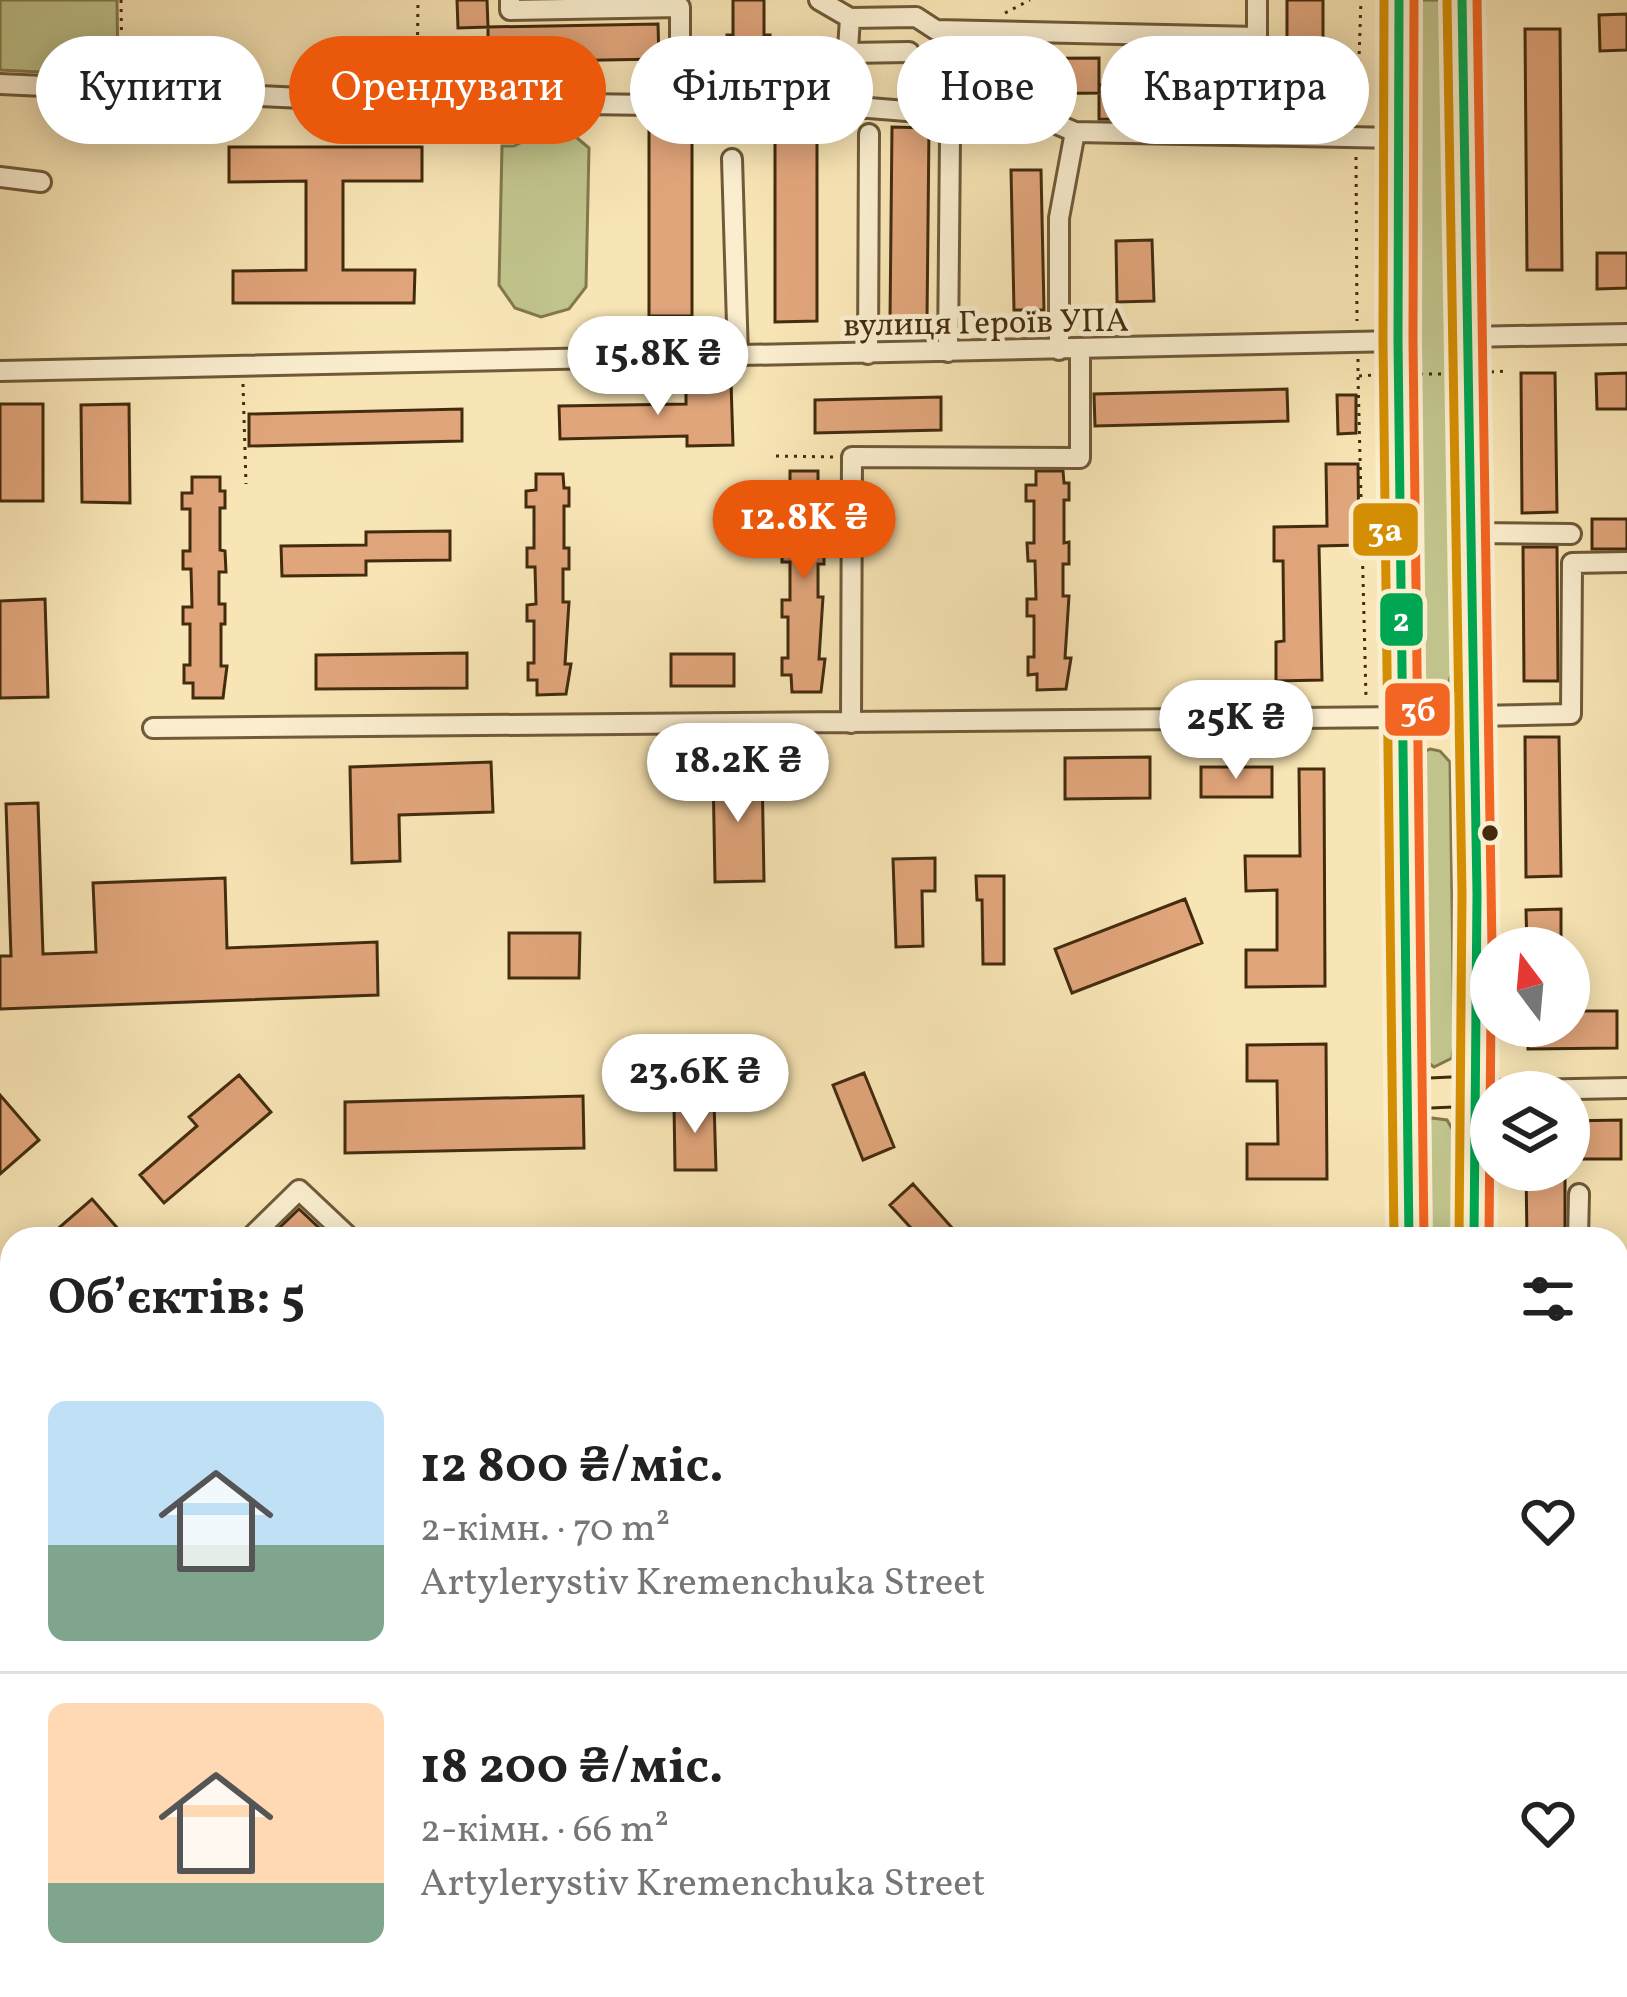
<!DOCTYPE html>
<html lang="uk">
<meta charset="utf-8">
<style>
:root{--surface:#fff;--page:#f2f2f2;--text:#222;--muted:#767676;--line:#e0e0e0;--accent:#ea580c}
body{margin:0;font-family:Vollkorn,serif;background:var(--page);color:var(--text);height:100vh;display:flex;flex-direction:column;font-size:45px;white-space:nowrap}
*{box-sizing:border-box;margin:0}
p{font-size:39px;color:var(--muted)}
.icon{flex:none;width:66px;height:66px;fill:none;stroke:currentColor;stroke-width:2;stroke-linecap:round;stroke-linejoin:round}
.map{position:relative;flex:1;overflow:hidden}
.drawer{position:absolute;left:0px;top:1227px;width:1629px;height:771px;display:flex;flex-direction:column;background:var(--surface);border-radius:36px 36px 0 0;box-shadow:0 6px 30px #0003}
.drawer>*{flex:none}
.hud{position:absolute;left:36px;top:36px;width:1557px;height:108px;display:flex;gap:24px}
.needle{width:78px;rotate:344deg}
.fabs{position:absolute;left:1470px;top:927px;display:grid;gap:24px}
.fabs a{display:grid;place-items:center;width:120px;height:120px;border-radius:50%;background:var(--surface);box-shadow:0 6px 30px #0003;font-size:60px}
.price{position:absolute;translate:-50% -102px;padding:0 27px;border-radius:42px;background:#fff;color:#222;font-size:39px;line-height:78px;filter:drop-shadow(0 3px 6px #0008)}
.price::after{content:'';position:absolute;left:50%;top:72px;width:36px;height:27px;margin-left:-18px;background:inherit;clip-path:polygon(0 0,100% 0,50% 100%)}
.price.selected{background:var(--accent);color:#fff}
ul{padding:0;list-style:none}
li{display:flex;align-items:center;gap:36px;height:300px;padding:0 48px}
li+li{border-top:3px solid var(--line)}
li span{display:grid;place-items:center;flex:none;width:336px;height:240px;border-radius:18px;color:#555}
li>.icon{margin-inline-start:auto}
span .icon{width:144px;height:144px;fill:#fffc;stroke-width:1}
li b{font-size:51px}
h2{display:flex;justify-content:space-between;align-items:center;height:144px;padding:0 48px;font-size:51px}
.chip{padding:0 42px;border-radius:54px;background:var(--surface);box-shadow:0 6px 30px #0003;font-size:42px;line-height:108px}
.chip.selected{background:var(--accent);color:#fff}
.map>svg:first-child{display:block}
.green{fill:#c0c38b;stroke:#82784c;stroke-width:3}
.building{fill:#e1a57b;stroke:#432c0e;stroke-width:3}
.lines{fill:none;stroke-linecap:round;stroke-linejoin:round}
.minor-casing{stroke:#705a38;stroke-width:24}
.major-casing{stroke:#432c0e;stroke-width:30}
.highway-casing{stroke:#432c0e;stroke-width:33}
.path{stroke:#432c0e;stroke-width:3;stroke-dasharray:3 6;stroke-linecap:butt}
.minor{stroke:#faeecf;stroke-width:18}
.major{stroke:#f8e5b5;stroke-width:24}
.highway{stroke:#f8e5b5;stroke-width:27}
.bus-1-casing{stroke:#faeecf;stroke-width:18}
.bus-2-casing{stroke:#faeecf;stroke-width:18}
.bus-3-casing{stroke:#faeecf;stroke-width:18}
.bus-1{stroke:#00a651;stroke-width:9}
.bus-2{stroke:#d38e03;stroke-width:9}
.bus-3{stroke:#f26522;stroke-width:9}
.bus-dot{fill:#432c0e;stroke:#faeecf;stroke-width:4.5}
.labels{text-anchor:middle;stroke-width:10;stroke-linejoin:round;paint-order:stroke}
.street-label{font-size:33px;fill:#432c0e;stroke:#faeecf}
.line-badge{stroke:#faeecf;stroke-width:4.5}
.badge-label{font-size:33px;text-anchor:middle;font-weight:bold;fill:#fff}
</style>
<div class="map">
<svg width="1627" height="1997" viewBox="0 0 1627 1997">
<rect width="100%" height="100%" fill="#f8e5b5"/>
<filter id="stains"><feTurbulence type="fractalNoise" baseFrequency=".00167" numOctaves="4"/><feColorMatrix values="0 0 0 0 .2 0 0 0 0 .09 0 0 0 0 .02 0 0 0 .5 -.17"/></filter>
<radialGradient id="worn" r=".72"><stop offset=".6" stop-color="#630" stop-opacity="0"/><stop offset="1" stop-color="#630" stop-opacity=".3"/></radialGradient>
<path class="green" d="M0,0H117L118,76L0,70Z
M1409,0H1445L1452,671L1446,693L1419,696L1415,690Z
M544,131L576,137L589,148L586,287L569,309L541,317L515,308L499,285L502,146H514Z
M1430,749L1440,751L1450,762L1454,1043L1452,1058L1434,1067L1419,1056L1415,767L1419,754Z
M1432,1118L1447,1120L1454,1132L1455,1239H1420V1128Z
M571,1986H902L900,1997H561Z"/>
<path class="building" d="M457,0H487L488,27L458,28Z
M733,0H764V35H770L766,67H736V52H727V35H733Z
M1287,0H1323V120L1099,119V85L1287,83Z
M1627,14V50L1600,51L1599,15Z
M658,24L659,59L488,62V27Z
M1525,29H1560L1562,270H1527Z
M1099,58V93L921,95V59Z
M649,125H692V316H649Z
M775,125H817V321L775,322Z
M892,127L929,128L927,321H890Z
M229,147H422V181H343V270H415L414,303H233V271L306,270V181L229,182Z
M1011,170H1041L1044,310H1014Z
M1152,240L1154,301L1117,302L1116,241Z
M1597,253H1627V288L1597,289Z
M1521,373H1555L1557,512L1522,513Z
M1627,373V409H1597L1596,374Z
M731,382L733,445L687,446V436L560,439L559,406L686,404V383Z
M1287,389L1288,421L1095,426L1094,394Z
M1337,395H1356V433L1338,434Z
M941,397V430L815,433V400Z
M0,404H43V501H0Z
M129,404L130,503L82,502L81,405Z
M462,409V441L249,446V414Z
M1326,464H1358L1359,545L1319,546L1322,680L1276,681V642L1284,641L1283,561H1274V527L1327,526Z
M790,471H818V484L823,483V501H818L819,543H824V564H818V597H823L819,659H825L821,692H792L791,675H782V658H788V617H782V600H790V562H782V543L788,544V502H780V486H790Z
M1036,471H1063L1064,483H1069V500H1064V543L1069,542V564H1063V596H1069L1065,658H1071L1066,689L1037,690V674L1028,675V657H1034V616H1027V599H1036L1035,561H1028L1027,543H1034V501H1026V485H1036Z
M536,474H563L564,488H569V506H564V548H569V569H563V602H569L565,664H571L566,694L537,695V680H528V663H534V621H527V605L536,604L535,567H527V548H534V507H526V491L536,490Z
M192,477H220V491H225V508H220V550L225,551L226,572H219V604H225V624H221V666H227L223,698H193V683H184V665H190V624H183V607H192L191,569H183V551H190V509H182V493H192Z
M1592,519H1627V549H1592Z
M450,531V560L366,561V575L282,576L281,546L366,545V532Z
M1523,547H1557L1558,681H1524Z
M45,599L48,697L0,698V601Z
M467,653V688L316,689V655Z
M671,654H734V686H671Z
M1525,737H1559L1561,876L1526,877Z
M1150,757V798L1065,799V758Z
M491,762L493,812L399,815L400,861L352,863L350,767Z
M1201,767H1272V797H1201Z
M762,768L764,881L715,882L713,769Z
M1299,769H1324L1325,986L1246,987V950H1277V890L1246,891L1245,856H1300Z
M38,803L43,954L96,952L93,883L225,878L227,948L377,942L378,995L0,1009V956H11L6,804Z
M935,858V891H922L923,946L896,947L893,859Z
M976,876H1004V964H983L982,900H977Z
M1185,899L1202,943L1072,993L1055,949Z
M1561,909V948H1527L1526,910Z
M509,933H580L579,978H509Z
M1569,1011H1617V1048L1528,1049V1026H1569Z
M1326,1044L1327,1179H1247V1144H1278L1277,1081H1247V1045Z
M864,1073L894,1147L863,1160L833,1085Z
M239,1075L271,1112L164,1203L140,1175L197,1126L189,1117Z
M0,1095L39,1140L0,1174Z
M583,1096L584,1148L345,1153V1102Z
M714,1102L716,1170H675L674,1103Z
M1621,1120V1159H1569V1121Z
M1526,1170H1565V1239H1527Z
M913,1184L962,1239H921L890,1205Z
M92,1199L127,1239H46Z
M299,1209L331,1239H284L276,1231Z"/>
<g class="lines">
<g class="minor-casing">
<path id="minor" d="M510,0V10L680,7V107
M819,0L850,18L844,111
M850,18L916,17L936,30L1257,37V0
M849,53L909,52
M0,84L368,101L869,108L1054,123L1075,132L1398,138
M732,159L738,357
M0,177L41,182
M1465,337L1627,334
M1059,350V218L1075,132
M948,352L950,136
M868,354L869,134
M0,371L1398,341
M1472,533L1571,534
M1474,716L1571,714L1572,563L1627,562
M851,723L852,457L1080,458V349
M153,728L1405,717
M1474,1091L1627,1088
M249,1239L299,1190L351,1239
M1578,1239L1579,1194
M1617,1282H1623
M0,1491L12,1479
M0,1519L12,1529
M0,1567L12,1554
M0,1742L12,1753
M1617,1756L1627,1765
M1617,1985H1627
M340,1986L351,1997
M1247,1986V1997
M952,1997L953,1986"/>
</g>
<g class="major-casing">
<path id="major" d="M0,1884L12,1895
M0,1959L12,1971
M27,1986L39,1997
M112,1986L123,1997"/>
</g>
<g class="highway-casing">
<path id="highway" d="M1399,0L1398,341L1409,1239
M1462,0L1477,894L1474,1239
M1405,717L1474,716
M1408,1094L1474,1091
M1478,1986V1997
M1416,1997V1986"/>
</g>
<path class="path" d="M121,0L122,70
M1005,13L1030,0
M417,80L418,0
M1357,117L1361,0
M1356,157L1357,321
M1358,359V376L1374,375
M1491,372L1508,371
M1420,374H1447
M1358,377L1366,698
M243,384L246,484
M776,456L834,457
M0,1846L12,1857
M152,1986L163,1997
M438,1986L449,1997
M921,1986V1997
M0,1996L1,1997"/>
<use href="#minor" class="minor"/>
<use href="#major" class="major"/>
<use href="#highway" class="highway"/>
<g class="bus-1-casing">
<path id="bus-1" d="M1399,0L1398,341L1409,1239
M1462,0L1477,894L1474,1239"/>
</g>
<g class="bus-2-casing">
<path id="bus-2" d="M1384,0L1383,341L1394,1239
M1447,0L1462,894L1459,1239"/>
</g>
<g class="bus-3-casing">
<path id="bus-3" d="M1414,0L1413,341L1424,1239
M1477,0L1492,948
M1489,1239L1491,1009"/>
</g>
<use href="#bus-1" class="bus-1"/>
<use href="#bus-2" class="bus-2"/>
<use href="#bus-3" class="bus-3"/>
</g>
<circle class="bus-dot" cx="1490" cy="833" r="10"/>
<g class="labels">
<g class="street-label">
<text transform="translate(986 321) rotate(-1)" y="12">вулиця Героїв УПА</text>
</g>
</g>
<g class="line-badge">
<rect x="1351" y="501" width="69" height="57" rx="12" fill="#d38e03"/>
<rect x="1378" y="591" width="47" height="57" rx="12" fill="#00a651"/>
<rect x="1383" y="681" width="69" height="57" rx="12" fill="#f26522"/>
</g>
<g class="badge-label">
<text x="1385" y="541">3а</text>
<text x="1401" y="631">2</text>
<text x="1418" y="721">3б</text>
</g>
<rect width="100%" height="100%" filter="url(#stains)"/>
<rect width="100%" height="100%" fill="url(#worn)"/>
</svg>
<div class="fabs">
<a><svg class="needle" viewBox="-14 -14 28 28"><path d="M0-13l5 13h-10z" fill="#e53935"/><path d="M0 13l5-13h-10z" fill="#767676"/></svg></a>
<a><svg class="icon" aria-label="layers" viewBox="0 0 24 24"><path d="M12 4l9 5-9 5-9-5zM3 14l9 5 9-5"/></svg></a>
</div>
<b class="price" style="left:658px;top:418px">15.8K ₴</b>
<b class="price selected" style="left:804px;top:582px">12.8K ₴</b>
<b class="price" style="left:1236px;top:782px">25K ₴</b>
<b class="price" style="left:738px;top:825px">18.2K ₴</b>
<b class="price" style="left:695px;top:1136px">23.6K ₴</b>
<div class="hud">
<a class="chip">Купити</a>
<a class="chip selected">Орендувати</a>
<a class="chip">Фільтри</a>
<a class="chip">Нове</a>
<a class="chip">Квартира</a>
</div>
<section class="drawer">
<h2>Об’єктів: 5<svg class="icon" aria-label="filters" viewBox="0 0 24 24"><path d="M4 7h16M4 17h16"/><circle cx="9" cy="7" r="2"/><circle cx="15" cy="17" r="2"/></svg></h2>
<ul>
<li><span style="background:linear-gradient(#bfe0f5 60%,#7fa58c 0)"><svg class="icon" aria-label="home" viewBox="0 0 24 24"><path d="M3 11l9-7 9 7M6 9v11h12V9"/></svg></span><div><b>12 800 ₴/міс.</b><p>2-кімн. · 70 m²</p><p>Artylerystiv Kremenchuka Street</p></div><svg class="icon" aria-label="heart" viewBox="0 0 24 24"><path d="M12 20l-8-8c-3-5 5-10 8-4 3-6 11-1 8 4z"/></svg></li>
<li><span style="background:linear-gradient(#ffd9b3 75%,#7fa58c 0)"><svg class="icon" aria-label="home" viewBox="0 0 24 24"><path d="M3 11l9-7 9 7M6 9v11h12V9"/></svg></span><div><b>18 200 ₴/міс.</b><p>2-кімн. · 66 m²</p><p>Artylerystiv Kremenchuka Street</p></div><svg class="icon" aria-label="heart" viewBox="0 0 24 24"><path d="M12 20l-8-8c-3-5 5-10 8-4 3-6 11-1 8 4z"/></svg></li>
</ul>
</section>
</div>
